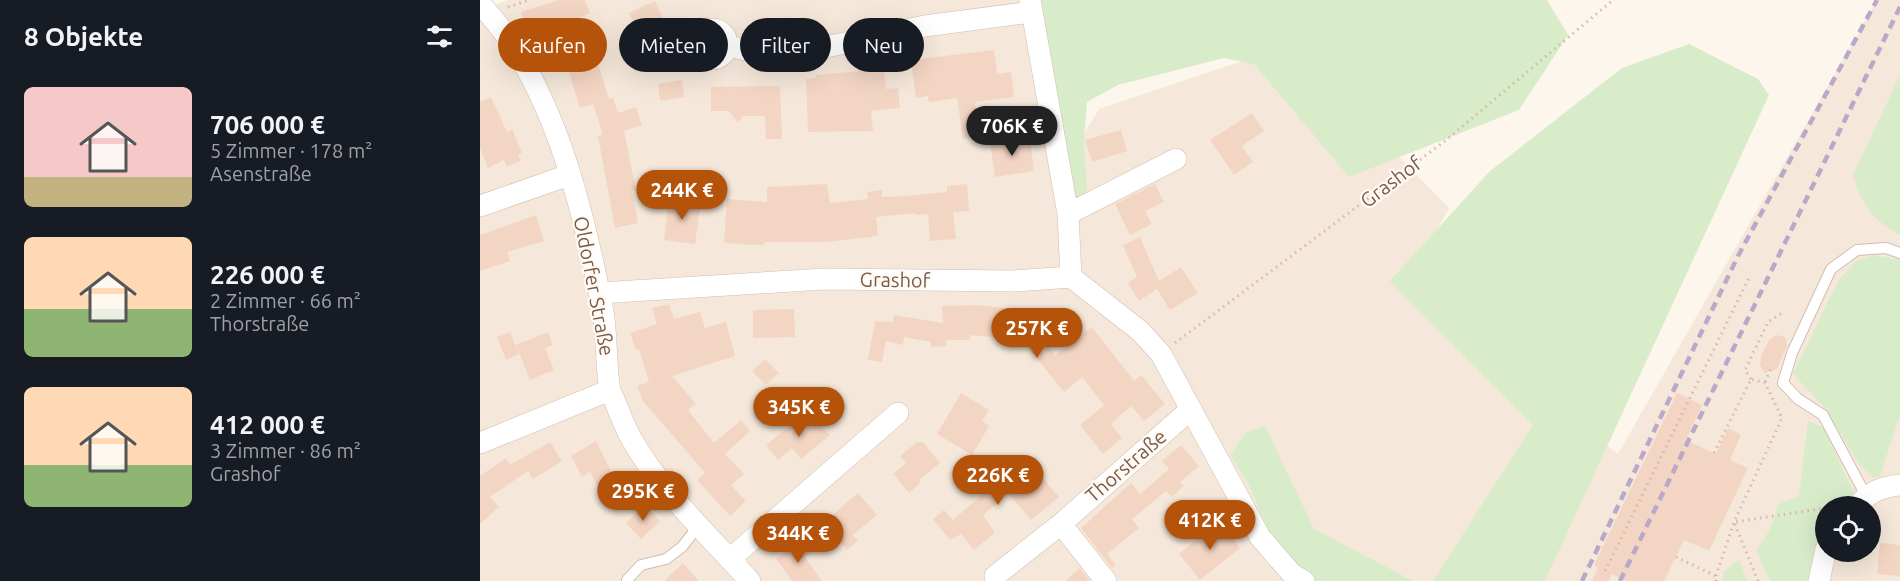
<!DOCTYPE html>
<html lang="de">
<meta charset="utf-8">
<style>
:root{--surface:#171b24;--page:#242831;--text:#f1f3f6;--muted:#9ea1a6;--accent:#b45309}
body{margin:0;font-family:Ubuntu,sans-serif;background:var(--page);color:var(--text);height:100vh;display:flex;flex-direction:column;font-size:22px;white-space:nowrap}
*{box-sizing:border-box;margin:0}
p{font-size:20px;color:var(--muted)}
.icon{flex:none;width:33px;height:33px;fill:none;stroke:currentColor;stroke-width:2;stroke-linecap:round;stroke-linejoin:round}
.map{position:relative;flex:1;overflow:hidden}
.side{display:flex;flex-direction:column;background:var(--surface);width:480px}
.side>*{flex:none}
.banner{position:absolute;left:18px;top:18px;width:570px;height:54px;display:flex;gap:12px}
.controls{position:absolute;left:1335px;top:496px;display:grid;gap:12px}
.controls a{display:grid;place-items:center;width:66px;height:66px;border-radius:50%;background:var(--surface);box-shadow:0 6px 24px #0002;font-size:30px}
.price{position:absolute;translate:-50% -51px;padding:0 14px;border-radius:21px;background:var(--accent);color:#fff;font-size:20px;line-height:39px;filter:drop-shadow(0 2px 3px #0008)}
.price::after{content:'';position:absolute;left:50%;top:36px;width:18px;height:14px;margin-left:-9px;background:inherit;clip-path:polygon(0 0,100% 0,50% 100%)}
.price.on{background:#222;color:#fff}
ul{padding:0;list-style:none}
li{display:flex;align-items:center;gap:18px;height:150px;padding:0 24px}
li span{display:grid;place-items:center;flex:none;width:168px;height:120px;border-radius:9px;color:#555}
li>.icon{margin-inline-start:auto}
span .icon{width:72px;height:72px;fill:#fffc;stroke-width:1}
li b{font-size:26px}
h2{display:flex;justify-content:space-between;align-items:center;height:72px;padding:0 24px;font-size:26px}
.chip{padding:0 21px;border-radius:27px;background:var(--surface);box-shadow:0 6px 24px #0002;font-size:21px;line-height:54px}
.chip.on{background:var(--accent);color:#fff}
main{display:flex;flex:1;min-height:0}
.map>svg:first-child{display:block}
.residential{fill:#f5e8da;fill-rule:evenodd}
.green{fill:#d8ecc9}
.building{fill:#f3d5c3}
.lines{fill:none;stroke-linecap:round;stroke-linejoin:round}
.service-casing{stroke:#d1beb0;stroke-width:12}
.minor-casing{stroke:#d1beb0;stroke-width:22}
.path{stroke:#d9b8a5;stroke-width:3;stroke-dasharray:1.5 4.5;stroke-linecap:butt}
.service{stroke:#fff;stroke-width:10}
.minor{stroke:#fff;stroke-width:21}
.rail{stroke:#b9a8c9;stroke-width:4.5;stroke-dasharray:9 6;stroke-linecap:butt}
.labels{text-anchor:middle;stroke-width:4.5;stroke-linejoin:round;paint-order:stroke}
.street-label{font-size:20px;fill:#7a5c4d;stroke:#fffaf3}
</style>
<main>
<section class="side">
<h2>8 Objekte<svg class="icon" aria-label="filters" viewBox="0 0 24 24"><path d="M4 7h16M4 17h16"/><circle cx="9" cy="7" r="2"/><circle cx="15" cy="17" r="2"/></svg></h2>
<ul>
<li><span style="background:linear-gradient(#f6c9c9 75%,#c2b280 0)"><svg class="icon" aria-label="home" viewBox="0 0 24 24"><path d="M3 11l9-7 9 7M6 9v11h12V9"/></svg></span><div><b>706 000 €</b><p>5 Zimmer · 178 m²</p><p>Asenstraße</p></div></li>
<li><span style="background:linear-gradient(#ffd9b3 60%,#8fb573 0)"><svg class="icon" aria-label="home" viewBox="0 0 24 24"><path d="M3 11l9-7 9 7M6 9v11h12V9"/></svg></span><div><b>226 000 €</b><p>2 Zimmer · 66 m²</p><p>Thorstraße</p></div></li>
<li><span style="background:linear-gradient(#ffd9b3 65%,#8fb573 0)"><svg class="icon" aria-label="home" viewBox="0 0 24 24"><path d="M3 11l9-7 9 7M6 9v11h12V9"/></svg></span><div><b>412 000 €</b><p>3 Zimmer · 86 m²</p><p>Grashof</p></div></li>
</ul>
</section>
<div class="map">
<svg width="1420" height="581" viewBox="0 0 1420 581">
<rect width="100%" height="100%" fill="#fdf6ec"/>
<path class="residential" d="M28,0H558L589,158L619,109L810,45L969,208L928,284L1138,454L1397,0H1420V581H0V5L4,9ZM1346,507H1390V552H1346Z"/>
<path class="green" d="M553,0H1067L1088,35L1039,110L869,177L774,64L744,58L638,85L607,102L604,139L607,195L592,201Z
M1209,44L1278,79L1289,95L1065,581H953L1053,425L910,281L1010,171L1142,68Z
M1420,75V235C1392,219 1382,206 1373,175Z
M1394,255L1420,260V414L1400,476L1393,478L1378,463L1345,408L1313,374L1358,281L1376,261Z
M1328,421L1343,427L1374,493L1361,507H1346L1345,531L1335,559L1330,581H1290L1276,550C1286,537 1296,522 1297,505L1319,496Z
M785,426L834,529L933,581H836L797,553L770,487L750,455L766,432Z
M1259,560L1267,581H1243V572Z"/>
<path class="building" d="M79,0H105L110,13L95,19L113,64L118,63L129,99L133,98L138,113L156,107L162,125L144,131L156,190L152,191L158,223L135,228L118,136L123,135L113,104L100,108L83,53L64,61L51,28L48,30L41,12Z
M175,1L191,34L180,39L183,44L168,52L149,13Z
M514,50L517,74L531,72L534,97L495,102L499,137L483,139L477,98L449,102L448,96L436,98L431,60Z
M404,69L406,89L418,88L420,108L391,111L393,131L328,132L326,79L336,78V75Z
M202,80L204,97L180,101L178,84Z
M300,86L302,139H286L285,116H263L258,123L249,111H231V87Z
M11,97L27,132L32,129L42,153L38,154L41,161L27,167L24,160L8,168L0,148V102Z
M772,113L784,131L762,146L773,162L754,175L730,140Z
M641,130L647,151L612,162L605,140Z
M550,137L554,171L515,177L510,142Z
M347,184L350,203L388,199L387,192L402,190V197L425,196L467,192V186L487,184L489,211L473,212L476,239L450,241L448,214L435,215V213L396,217L398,236L347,242H285L284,245H275L244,243L247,199L287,202V187Z
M675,184L684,202L665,211L672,224L650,235L635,204Z
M189,198L221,201L215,244L184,240Z
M56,215L64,241L27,252L30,261L0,271V235Z
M660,237L679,281L701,267L718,293L690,310L677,289L659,301L648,283L657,277L643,245Z
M189,304L194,319L220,312L225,328L246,322L255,356L192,376L216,404L208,410L234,443L261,420L270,431L245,454L264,474L251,485L266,501L250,516L217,480L225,473L163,401L157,386L169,382L159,349L156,350L150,333L177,324L172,308Z
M496,305L560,312L558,331L575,356L612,327L654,381L661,375L685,404L664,421L651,406L631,424L642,438L623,454L600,425L624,405L602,377L584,392L542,340L490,335V340H466V346L451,347V342L424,337L423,345L406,341L402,362L388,360L395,321L413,322L414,315L463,323L462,306Z
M314,309L315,337L273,338V310Z
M30,332L39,354L26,360L17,337Z
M68,332L73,345L65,348L74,370L50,380L36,345Z
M1296,335L1305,337L1307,345L1297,369L1284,373L1280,365L1281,356L1289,340Z
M285,359L299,373L286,385L272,371Z
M481,393L509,410L502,421L509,426L492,455L457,434Z
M1197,393L1222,405L1206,440L1236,454L1248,428L1261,435L1250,460L1268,468L1229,551L1204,540L1184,581H1146L1132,574L1129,581H1112L1118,568L1114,565Z
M326,412L350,435L321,459L312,448L298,460L286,445Z
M116,441L133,475L117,485L110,472L102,477L91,456Z
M70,442L82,461L53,479L48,471L10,497L19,507L0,524V476L26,458L30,465Z
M437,442H443L460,463L439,480L441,482L429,493L413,474L426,463L420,456Z
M701,445L719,466L700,482L704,486L692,497L686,491L652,519L659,528L627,554L636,565L632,568L601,528L651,483L660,494L689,469L682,461Z
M552,465L579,497L551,520L529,494L503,515L515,533L494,550L481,534L470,540L453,519L464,510L473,520L503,494L497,487L513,474L524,488Z
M378,493L397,515L373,535L378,541L367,550L344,522Z
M165,505L180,521L161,539L146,523Z
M739,521L760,548L720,580L699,554Z
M320,541L330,553L325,557L342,581H312L296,559Z
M1400,543L1420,545V576L1397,574Z
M203,563L219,581H184Z
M600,568L610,581H585Z"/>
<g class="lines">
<g class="service-casing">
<path id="service" d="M1386,496L1343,415L1318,399L1303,383L1312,353L1351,269L1377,250L1406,248L1420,253
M147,580L161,565L186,559L202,547L219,525"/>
</g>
<g class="minor-casing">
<path id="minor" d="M550,0L588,214L591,277
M0,4C73,80 104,211 123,312C127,331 126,381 131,393C138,407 143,424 151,438C180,490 230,537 270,581
M217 44a15 15 0 1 1 30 0a15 15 0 1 1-30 0Z
M247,46L281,53L341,48L445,26L551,12
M0,206L89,175
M588,214L696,159
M120,293L344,279L534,281L591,277L660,331L681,354L780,537L812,574L824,581
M0,443L130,390
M1376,507C1389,492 1401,487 1420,485
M581,524L626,581
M250,559L418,413
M515,576L581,524L711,409
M1339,581L1346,549"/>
</g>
<path class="path" d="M28,7L49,0
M695,343L965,141L1133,0
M1271,379L1265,370L1288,322L1302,313
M1285,382L1292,366
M1234,453L1271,379L1285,383L1302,418L1254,522L1236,576
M1196,557L1236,576V581
M1125,571L1269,278
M1278,581L1254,522L1346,508"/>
<use href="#service" class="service"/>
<use href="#minor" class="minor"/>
<path class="rail" d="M1102,581L1258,256L1397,0
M1140,581L1420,7"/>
</g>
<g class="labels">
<g class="street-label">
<text transform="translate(911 182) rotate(-37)" y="7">Grashof</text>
<text transform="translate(415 280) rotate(1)" y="7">Grashof</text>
<text transform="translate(114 286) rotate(79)" y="7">Oldorfer Straße</text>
<text transform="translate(646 466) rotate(-41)" y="7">Thorstraße</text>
</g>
</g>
</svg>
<div class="controls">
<a><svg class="icon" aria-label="locate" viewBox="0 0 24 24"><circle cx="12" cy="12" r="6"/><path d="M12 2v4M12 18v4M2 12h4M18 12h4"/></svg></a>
</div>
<b class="price on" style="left:532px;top:157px">706K €</b>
<b class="price" style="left:202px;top:221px">244K €</b>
<b class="price" style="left:557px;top:359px">257K €</b>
<b class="price" style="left:319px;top:438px">345K €</b>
<b class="price" style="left:518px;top:506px">226K €</b>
<b class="price" style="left:163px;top:522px">295K €</b>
<b class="price" style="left:730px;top:551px">412K €</b>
<b class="price" style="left:318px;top:564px">344K €</b>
<div class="banner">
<a class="chip on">Kaufen</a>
<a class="chip">Mieten</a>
<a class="chip">Filter</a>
<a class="chip">Neu</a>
</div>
</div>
</main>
